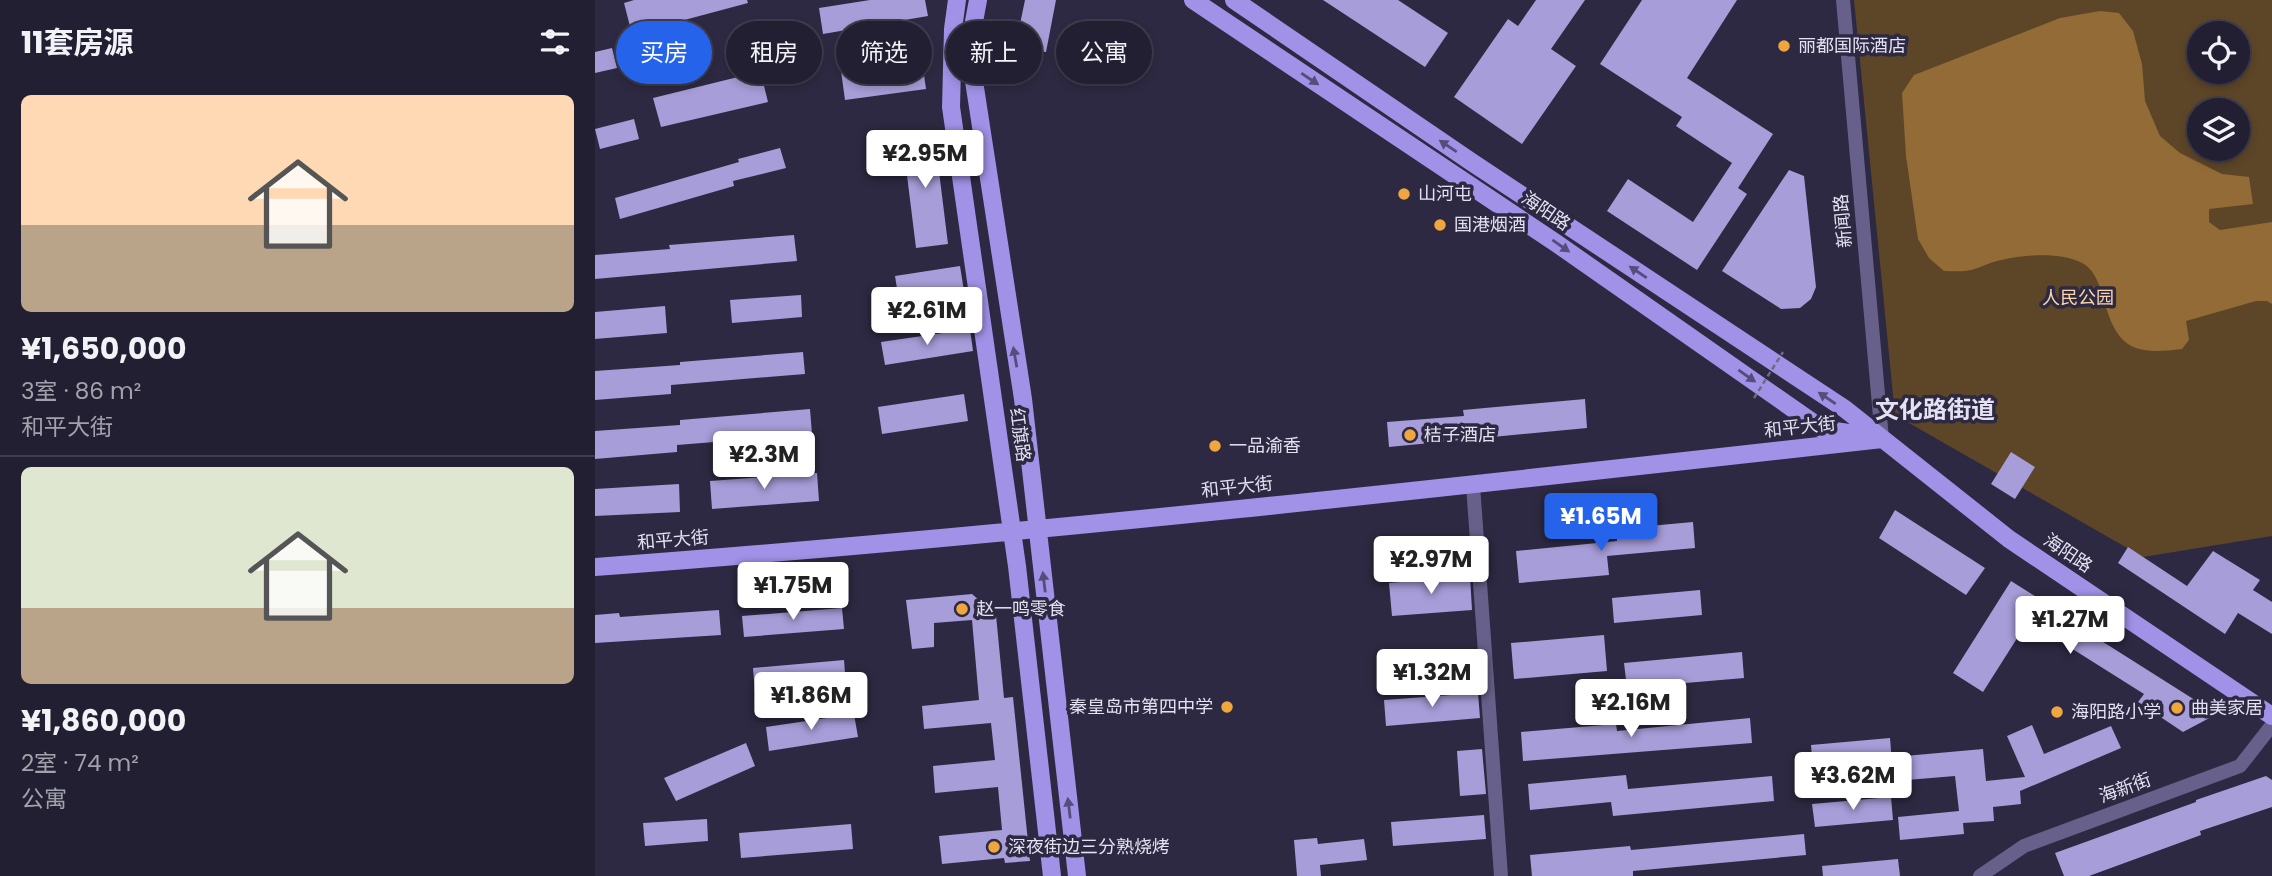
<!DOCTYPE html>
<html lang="zh">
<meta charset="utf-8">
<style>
:root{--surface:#221f32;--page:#2e2c3e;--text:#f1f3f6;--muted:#a2a2ac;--line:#3f3d4d;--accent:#2563eb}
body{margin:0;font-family:Poppins,"Noto Sans SC",sans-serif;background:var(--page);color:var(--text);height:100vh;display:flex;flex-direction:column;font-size:26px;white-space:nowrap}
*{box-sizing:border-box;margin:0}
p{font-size:23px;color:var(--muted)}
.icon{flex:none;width:38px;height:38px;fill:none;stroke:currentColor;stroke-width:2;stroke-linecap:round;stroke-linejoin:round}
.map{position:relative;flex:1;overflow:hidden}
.drawer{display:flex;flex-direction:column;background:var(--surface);width:595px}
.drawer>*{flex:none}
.hud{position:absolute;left:21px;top:21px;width:665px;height:63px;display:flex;gap:14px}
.buttons{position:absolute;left:1592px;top:21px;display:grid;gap:14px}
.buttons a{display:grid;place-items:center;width:63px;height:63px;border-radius:50%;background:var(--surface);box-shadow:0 4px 10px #0003,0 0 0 2px var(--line);font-size:35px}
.price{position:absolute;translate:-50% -60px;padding:0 16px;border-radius:7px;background:#fff;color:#222;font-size:23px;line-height:46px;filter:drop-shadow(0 2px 4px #0008)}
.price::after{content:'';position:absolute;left:50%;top:42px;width:21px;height:16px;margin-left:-10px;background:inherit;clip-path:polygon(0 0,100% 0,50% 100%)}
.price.on{background:var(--accent);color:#fff}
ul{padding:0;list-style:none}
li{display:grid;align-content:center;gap:14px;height:371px;padding:0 21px}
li+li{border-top:2px solid var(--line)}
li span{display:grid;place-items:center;height:217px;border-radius:10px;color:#555}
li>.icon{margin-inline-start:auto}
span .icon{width:126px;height:126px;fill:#fffc;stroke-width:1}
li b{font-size:30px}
h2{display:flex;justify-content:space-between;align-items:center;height:84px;padding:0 21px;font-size:30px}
.chip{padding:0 24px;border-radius:32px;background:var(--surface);box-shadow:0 4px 10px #0003,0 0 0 2px var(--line);font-size:24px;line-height:63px}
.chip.on{background:var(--accent);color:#fff}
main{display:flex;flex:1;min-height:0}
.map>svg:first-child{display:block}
.green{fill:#5d4527;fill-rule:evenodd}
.water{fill:#936b37}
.building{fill:#a79dd8}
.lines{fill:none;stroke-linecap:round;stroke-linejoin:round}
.minor{stroke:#67608a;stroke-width:14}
.major{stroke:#a191e7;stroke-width:18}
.path-bridge{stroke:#6e6b81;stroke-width:2.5;stroke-dasharray:5 3.5;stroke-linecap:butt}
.oneway{fill:#564d7c}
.poi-dot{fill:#f0a63f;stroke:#2d2942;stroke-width:2.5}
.labels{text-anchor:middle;stroke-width:7;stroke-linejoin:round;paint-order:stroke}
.poi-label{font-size:18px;fill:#e4e1f2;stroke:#2d2942;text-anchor:start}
.street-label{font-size:18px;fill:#e4e1f2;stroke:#2d2942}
.park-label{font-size:18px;fill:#fad5aa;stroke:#2d2942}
.district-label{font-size:24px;font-weight:bold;fill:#e4e1f2;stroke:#2d2942}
</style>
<main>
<section class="drawer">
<h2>11套房源<svg class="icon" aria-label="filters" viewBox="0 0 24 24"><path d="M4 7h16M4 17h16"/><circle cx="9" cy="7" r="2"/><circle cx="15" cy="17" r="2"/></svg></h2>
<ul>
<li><span style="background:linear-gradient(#ffd9b3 60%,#b9a48a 0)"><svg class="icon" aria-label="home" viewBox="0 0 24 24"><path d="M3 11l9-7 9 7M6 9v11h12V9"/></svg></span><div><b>¥1,650,000</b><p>3室 · 86 m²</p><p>和平大街</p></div></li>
<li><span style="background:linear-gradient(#dfe7d0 65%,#b9a48a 0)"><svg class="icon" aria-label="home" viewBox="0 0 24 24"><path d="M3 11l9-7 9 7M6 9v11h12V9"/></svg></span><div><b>¥1,860,000</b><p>2室 · 74 m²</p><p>公寓</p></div></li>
</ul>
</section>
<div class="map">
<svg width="1677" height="876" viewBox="0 0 1677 876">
<rect width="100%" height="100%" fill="#2d2942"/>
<path class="green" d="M1259,0H1677V536L1548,557L1300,415ZM1605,33H1643V72H1605ZM1605,110H1643V149H1605Z"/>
<path class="water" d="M1505,11L1524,13L1538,31L1547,64L1550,101L1565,136L1585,153L1627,174L1654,177L1658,204L1614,209V222L1625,230L1677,222V304L1672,301H1661L1591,321L1594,340L1587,349C1533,356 1521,345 1507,294C1504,283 1498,268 1487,263C1465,251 1425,255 1402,261C1393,263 1385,268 1376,270C1368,272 1358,271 1349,271L1334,258L1323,239L1311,156L1307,93L1319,75L1465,18Z"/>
<path class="building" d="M39,0H152L153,3L37,34L29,3Z
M275,0H330L333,16L228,34L224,8Z
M430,0H461L451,52L420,48Z
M728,0H803L853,33L830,67Z
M941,0H990L956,49L981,66L927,144L859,97L913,19L923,26Z
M1047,0H1142L1092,78L1178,134L1143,188L1152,194L1102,270L1012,211L1033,179L1098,222L1137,163L1081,126L1087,117L1005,64Z
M156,34L173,102L66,127L58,98L143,77L133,40Z
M17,48L22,68L0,73V52Z
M327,61L331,89L250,100L246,71Z
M39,119L44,139L5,149L0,129Z
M339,131L353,244L321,248L307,135Z
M185,148L191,168L138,181L139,186L25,219L20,198L144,162L143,159Z
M1194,170L1209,176L1221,287L1216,299L1205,308L1186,309L1127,271Z
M199,235L202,261L0,279V255L75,249L74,245Z
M365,266L369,291L304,301L300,276Z
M206,295L207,317L137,323L135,300Z
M70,306L72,333L0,339V312Z
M375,329L378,351L290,365L286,342Z
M208,352L210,374L76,385V394L0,400V371L85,365V362Z
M369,394L373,421L287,434L283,407Z
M990,399L992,428L794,447L792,422L869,416L868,410Z
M215,409L217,434L82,445V452L0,459V431L85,425V420Z
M1416,452L1440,467L1420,499L1396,484Z
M222,473L224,501L117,509L115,481Z
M84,484L85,512L0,516V489Z
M1300,510L1390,568L1371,595L1284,538Z
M1098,522L1100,548L1012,556L1014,575L924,583L921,551L1022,541L1021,529Z
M1533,547L1592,586L1618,551L1665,580L1658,590L1677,602V634L1643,613L1630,634L1523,563Z
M875,576L877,610L797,616L794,583Z
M1416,581L1446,600L1445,602L1622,714L1588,732L1543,702L1549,694L1433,621L1388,692L1358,673Z
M1105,590L1107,615L1019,623L1017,598Z
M377,594L401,615L409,698L418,697L435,861L410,863L409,858L347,864L344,836L407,830L403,787L340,793L338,766L400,760L396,723L329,729L327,706L384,700L377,620L339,623V647L317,649L311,600Z
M247,608L249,629L149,637L147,616Z
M124,610L126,635L0,643V615L24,613L25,617Z
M1009,635L1012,671L919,679L916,643Z
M1147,652L1149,678L1032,688L1029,663Z
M249,660L251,686L160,693L158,668Z
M883,693L885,718L791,726L789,700Z
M259,714L263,737L174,751L171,727Z
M1155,718L1157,743L928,761L926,732L1021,724L1022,731Z
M1437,725L1449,754L1516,726L1526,748L1425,791L1426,804L1398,807L1399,821L1368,823L1369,834L1305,840L1303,817L1364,811L1360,776L1312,780L1310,756L1388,749L1391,781L1430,777L1412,736Z
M1295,738L1297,763L1218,770L1216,745Z
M151,743L160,766L81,801L69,778Z
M887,749L891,794L865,796L862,751Z
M1031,775L1033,789L1177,776L1179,801L1018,816L1016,802L935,810L933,784Z
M1671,776L1677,780V807L1605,831L1606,835L1494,876H1469L1460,853L1601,802V800Z
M1296,797L1298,820L1220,827L1217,804Z
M889,815L891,839L798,846L796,822Z
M112,819L113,841L50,846L48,823Z
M256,824L258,849L146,858L144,833Z
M1209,834L1211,855L1038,871V876H937L935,855L1035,846L1036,850Z
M722,838L723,844L769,839L772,860L725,865L726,876H702L699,840Z
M1303,859L1305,876H1228L1227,866Z"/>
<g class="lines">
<path class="minor" d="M1248,0L1287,439
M878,485L906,876
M1385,876L1429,846L1645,766L1677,725"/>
<path class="major" d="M362,0L358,29L356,107L422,566L457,876
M383,0L378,27L379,81L428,399L482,876
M598,0L961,243L1227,429L1266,435
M639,0L878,163L1250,409L1414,539L1677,716
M0,567C430,535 859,487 1287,439"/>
<path class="path-bridge" d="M1159,398L1188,352"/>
</g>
<defs><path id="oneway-solid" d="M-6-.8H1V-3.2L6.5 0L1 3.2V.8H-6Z" transform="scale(1.75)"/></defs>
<g class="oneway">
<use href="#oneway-solid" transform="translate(715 79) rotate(34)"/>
<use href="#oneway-solid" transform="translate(853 146) rotate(-146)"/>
<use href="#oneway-solid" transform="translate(966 246) rotate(35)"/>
<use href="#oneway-solid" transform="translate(1043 272) rotate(-146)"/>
<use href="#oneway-solid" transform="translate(420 357) rotate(-100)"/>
<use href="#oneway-solid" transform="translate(1152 376) rotate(35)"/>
<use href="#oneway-solid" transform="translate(1232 398) rotate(-146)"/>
<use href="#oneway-solid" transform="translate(449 582) rotate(-97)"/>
<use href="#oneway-solid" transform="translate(474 808) rotate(-97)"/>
</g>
<g class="poi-dot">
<circle cx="1189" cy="46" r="7"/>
<circle cx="809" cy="194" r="7"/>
<circle cx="845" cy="225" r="7"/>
<circle cx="815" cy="435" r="7"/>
<circle cx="620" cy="446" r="7"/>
<circle cx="367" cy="609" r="7"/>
<circle cx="632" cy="707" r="7"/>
<circle cx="1582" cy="708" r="7"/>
<circle cx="1462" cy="712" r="7"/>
<circle cx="399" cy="847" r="7"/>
</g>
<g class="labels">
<g class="poi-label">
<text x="1203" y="52">丽都国际酒店</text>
<text x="823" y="200">山河屯</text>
<text x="859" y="231">国港烟酒</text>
<text x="829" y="441">桔子酒店</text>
<text x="634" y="452">一品渝香</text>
<text x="381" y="615">赵一鸣零食</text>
<text x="618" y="713" text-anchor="end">秦皇岛市第四中学</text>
<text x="1596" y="714">曲美家居</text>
<text x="1476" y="718">海阳路小学</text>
<text x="413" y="853">深夜街边三分熟烧烤</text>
</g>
<g class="street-label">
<text transform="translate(951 211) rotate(34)" y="6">海阳路</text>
<text transform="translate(1248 221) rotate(-95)" y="6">新闻路</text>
<text transform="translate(1205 427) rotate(-6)" y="6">和平大街</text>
<text transform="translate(425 435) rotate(82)" y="6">红旗路</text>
<text transform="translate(642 487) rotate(-6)" y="6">和平大街</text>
<text transform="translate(78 540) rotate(-5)" y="6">和平大街</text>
<text transform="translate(1473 553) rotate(34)" y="6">海阳路</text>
<text transform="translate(1530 788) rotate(-20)" y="6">海新街</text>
</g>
<g class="park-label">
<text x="1483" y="304">人民公园</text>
</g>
<g class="district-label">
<text x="1340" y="418">文化路街道</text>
</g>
</g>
</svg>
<div class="buttons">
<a><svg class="icon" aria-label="locate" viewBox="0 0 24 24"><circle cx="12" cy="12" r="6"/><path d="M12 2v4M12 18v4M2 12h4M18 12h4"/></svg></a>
<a><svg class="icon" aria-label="layers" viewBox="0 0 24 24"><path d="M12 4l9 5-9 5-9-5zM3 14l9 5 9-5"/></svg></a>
</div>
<b class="price" style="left:330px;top:190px">¥2.95M</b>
<b class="price" style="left:332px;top:347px">¥2.61M</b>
<b class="price" style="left:169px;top:491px">¥2.3M</b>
<b class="price on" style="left:1006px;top:553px">¥1.65M</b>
<b class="price" style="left:836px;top:596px">¥2.97M</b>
<b class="price" style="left:198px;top:622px">¥1.75M</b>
<b class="price" style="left:1475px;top:656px">¥1.27M</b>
<b class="price" style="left:837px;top:709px">¥1.32M</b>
<b class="price" style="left:216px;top:732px">¥1.86M</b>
<b class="price" style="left:1036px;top:739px">¥2.16M</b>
<b class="price" style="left:1258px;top:812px">¥3.62M</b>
<div class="hud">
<a class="chip on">买房</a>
<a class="chip">租房</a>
<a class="chip">筛选</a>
<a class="chip">新上</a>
<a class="chip">公寓</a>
</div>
</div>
</main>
